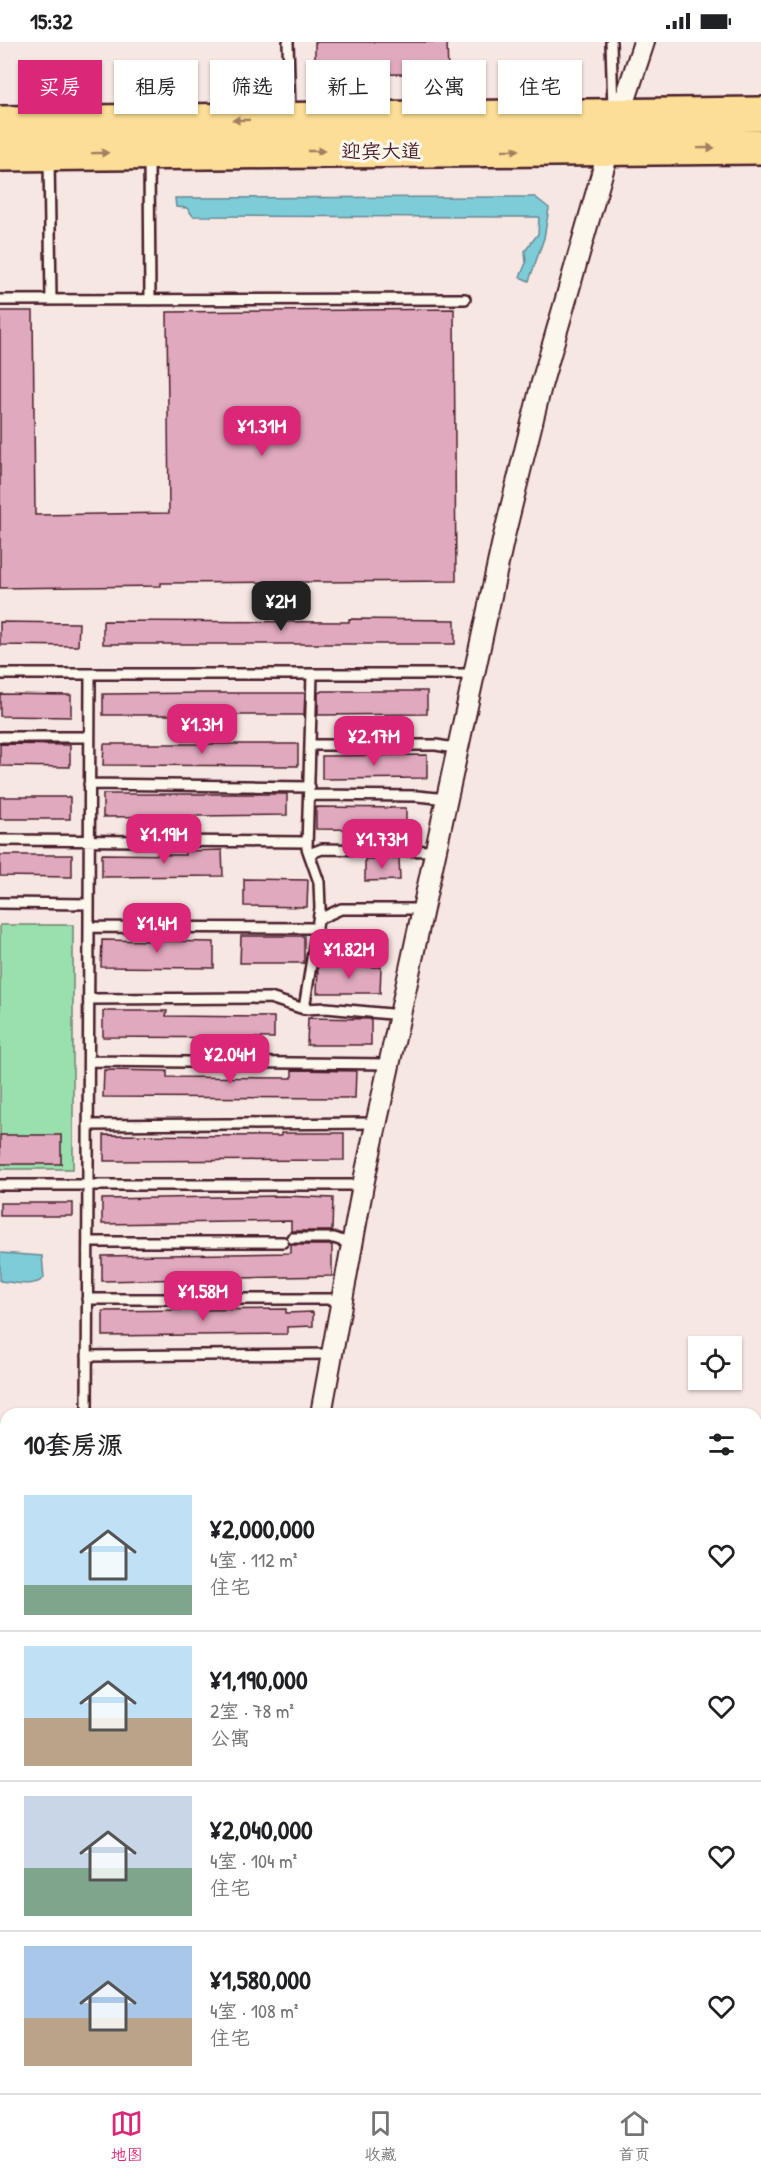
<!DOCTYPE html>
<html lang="zh">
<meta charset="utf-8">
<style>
:root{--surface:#fff;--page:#f2f2f2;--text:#202124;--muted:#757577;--line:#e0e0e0;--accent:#db2777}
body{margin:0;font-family:"Patrick Hand","LXGW WenKai TC",sans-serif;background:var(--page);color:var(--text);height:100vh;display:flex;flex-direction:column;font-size:22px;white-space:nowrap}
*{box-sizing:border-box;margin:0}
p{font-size:20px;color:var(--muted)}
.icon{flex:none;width:33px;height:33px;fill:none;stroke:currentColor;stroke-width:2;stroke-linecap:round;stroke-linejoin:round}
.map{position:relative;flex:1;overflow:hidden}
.details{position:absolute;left:0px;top:1366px;width:762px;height:686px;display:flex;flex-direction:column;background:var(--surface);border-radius:18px 18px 0 0;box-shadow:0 2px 4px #0004}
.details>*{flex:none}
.guide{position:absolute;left:18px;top:18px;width:726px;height:54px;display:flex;gap:12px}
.controls{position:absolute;left:688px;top:1294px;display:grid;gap:12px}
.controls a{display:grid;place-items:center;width:54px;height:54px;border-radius:0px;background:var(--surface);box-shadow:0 2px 4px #0004;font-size:30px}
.price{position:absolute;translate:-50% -51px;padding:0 14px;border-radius:12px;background:var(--accent);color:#fff;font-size:20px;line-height:39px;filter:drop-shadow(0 2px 3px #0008)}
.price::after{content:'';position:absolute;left:50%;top:36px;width:18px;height:14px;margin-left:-9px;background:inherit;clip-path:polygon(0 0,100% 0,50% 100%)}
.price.selected{background:#222;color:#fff}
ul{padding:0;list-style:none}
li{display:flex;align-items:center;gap:18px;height:150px;padding:0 24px}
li+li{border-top:2px solid var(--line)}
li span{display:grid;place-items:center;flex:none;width:168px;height:120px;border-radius:0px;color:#555}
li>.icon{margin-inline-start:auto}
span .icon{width:72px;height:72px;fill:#fffc;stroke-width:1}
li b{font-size:26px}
h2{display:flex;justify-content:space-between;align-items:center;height:72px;padding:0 24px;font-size:26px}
.chip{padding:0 21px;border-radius:0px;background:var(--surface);box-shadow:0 2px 4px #0004;font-size:21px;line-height:54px}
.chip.selected{background:var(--accent);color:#fff}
.status{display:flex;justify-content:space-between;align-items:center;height:42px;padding:0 30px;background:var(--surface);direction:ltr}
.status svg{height:16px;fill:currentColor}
.menu{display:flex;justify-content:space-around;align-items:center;height:84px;border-top:2px solid var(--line);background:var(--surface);font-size:16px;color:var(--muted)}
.menu a{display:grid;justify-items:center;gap:3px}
.menu .selected{color:var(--accent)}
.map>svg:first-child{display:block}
.green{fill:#99e0af;stroke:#72806d;stroke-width:1.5}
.water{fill:#7dcdd9;stroke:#698793;stroke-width:1.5}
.building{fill:#e0a9be;stroke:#4a1f2b;stroke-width:1.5}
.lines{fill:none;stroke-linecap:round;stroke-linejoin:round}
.service-casing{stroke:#4a1f2b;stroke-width:14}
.minor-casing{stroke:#4a1f2b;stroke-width:24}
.trunk-casing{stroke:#4a1f2b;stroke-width:38}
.service{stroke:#fbf7ec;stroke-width:9}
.minor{stroke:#fbf7ec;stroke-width:20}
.trunk{stroke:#fcde96;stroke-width:33}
.oneway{fill:#a37e60}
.labels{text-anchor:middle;stroke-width:6;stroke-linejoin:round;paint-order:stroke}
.street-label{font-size:20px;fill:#4a1f2b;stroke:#fbf7ec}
</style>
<div class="status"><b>15:32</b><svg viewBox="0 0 49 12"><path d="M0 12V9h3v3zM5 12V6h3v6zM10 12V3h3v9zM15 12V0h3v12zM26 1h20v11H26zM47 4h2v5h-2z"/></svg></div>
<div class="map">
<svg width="761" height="2051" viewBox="0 0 761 2051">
<rect width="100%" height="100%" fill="#f6e7e3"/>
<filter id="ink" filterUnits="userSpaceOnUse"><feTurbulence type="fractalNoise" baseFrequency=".0167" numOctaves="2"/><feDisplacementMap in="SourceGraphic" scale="12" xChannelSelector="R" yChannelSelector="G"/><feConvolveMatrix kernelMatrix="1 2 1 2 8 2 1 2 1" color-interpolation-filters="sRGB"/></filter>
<g filter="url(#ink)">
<path class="green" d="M0,883H73V1127H0Z"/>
<path class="water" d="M535,155L549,166L544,196L529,239L520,235L526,221L525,209L538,192L539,175L193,174L187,166L176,165L175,156Z
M0,1211L42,1214L44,1236C34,1246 14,1240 0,1239Z"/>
<path class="building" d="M315,0H447L448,31L315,34Z
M454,267L456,539L161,541V544L0,546V269H33L35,473L169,471L167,270Z
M349,577L455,578V602H103V579L349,580Z
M0,580L79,581L78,604L0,603Z
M322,649H427V672L318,673V651Z
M210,651H305L304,673H103V652Z
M0,652L71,653V675L0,674Z
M0,702L70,703V725L0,724Z
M104,702H298V724L103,723Z
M427,713V736L322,737V714Z
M103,752H287V773L103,775Z
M0,755H70V777H0Z
M316,765L406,766V788L316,787Z
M222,808L223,834L102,835V812L185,813V809Z
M0,813H72V835L0,834Z
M399,816L400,838L365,839V817Z
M244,837L308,838L307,865L244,864Z
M241,894H304V921H240Z
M102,898L214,900V926L101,925Z
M318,924L381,925L380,951H317Z
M103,969H167L166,974L274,975V996L103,995Z
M308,976L371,977V1003H307Z
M104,1028L167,1029V1035L292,1036V1028L356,1029L355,1056L103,1055Z
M281,1091H344V1118L104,1119V1093L281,1094Z
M0,1093H61V1122H0Z
M285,1154L333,1156L332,1189H291V1179L102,1182V1157Z
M0,1161H73V1174H0Z
M291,1203H332V1234L102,1239V1214L291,1211Z
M286,1267V1271L313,1270V1284L287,1285V1292L103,1294V1269Z"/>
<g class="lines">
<g class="service-casing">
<path id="service" d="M288,0L290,72
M611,0L613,68
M149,115L150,258
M49,116L51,258
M0,258L465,257
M0,632H475
M0,695H89
M310,703H436L460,707
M89,742L310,745
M309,753L417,754L448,757
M0,798L307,800
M309,812L322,807L437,809
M0,861L89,862
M319,877L341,867H424
M89,885L317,886
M89,957L270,956L304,967L326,966L401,973
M304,967L320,866L319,840L307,806L312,632
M89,1019L389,1022
M88,1083L377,1081
M0,1143H363
M292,1196H334L352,1202
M88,1200H283
M87,1257H342
M87,1314L332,1312
M87,1372L90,632
M756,1529H761
M756,1577L761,1579
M756,1631H761
M756,1691L761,1692
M756,1752H761
M756,1783H761
M756,1941H761
M756,2036H761
M402,2051L403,2046
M694,2051V2046"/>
</g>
<g class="minor-casing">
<path id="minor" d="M321,1372L363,1143L504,494L541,344L609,107L644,0
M0,1514H6
M164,2051L165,2046"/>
</g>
<g class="trunk-casing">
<path id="trunk" d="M0,81L761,72
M0,112L761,105"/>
</g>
<use href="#service" class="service"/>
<use href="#minor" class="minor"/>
<use href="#trunk" class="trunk"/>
</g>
<defs><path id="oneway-solid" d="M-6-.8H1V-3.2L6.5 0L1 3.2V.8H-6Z" transform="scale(1.5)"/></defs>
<g class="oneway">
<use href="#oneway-solid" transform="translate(241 78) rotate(179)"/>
<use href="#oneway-solid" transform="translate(706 106) rotate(-1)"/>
<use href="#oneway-solid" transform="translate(511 108)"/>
<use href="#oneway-solid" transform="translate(316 109)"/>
<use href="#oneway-solid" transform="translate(100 111) rotate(-1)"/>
</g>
</g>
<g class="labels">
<g class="street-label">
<text x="381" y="116">迎宾大道</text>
</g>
</g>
</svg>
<div class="controls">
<a><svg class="icon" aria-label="locate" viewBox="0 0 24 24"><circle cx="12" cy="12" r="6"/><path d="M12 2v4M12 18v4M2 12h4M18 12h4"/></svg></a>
</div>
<b class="price" style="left:262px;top:415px">¥1.31M</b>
<b class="price selected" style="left:281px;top:590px">¥2M</b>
<b class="price" style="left:202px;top:713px">¥1.3M</b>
<b class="price" style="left:374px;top:725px">¥2.17M</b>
<b class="price" style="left:164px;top:823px">¥1.19M</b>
<b class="price" style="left:382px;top:828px">¥1.73M</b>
<b class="price" style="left:157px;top:912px">¥1.4M</b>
<b class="price" style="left:349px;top:938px">¥1.82M</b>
<b class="price" style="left:230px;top:1043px">¥2.04M</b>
<b class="price" style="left:203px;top:1280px">¥1.58M</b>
<div class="guide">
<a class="chip selected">买房</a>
<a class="chip">租房</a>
<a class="chip">筛选</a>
<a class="chip">新上</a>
<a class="chip">公寓</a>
<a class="chip">住宅</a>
</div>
<section class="details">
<h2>10套房源<svg class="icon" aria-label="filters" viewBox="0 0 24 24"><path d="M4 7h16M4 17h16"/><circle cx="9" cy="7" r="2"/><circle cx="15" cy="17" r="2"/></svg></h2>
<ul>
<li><span style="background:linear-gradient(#bfe0f5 75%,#7fa58c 0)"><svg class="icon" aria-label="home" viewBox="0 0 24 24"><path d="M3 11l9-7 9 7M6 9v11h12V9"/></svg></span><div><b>¥2,000,000</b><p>4室 · 112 m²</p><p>住宅</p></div><svg class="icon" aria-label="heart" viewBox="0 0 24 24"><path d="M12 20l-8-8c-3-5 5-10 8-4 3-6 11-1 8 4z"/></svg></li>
<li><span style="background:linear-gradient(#bfe0f5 60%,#b9a48a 0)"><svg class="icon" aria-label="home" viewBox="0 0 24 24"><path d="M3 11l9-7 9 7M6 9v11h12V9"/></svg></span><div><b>¥1,190,000</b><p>2室 · 78 m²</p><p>公寓</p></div><svg class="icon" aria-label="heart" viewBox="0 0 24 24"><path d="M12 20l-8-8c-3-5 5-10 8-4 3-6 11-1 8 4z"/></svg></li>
<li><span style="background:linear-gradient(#c9d6e8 60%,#7fa58c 0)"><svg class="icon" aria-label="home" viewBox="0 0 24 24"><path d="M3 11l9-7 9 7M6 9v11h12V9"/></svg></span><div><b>¥2,040,000</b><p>4室 · 104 m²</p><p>住宅</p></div><svg class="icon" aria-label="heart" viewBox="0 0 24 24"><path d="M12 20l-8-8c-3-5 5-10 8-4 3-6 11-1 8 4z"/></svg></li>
<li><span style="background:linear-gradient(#a9c7e8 60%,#b9a48a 0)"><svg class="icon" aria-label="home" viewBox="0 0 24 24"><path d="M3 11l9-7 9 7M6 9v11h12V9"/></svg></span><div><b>¥1,580,000</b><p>4室 · 108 m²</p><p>住宅</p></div><svg class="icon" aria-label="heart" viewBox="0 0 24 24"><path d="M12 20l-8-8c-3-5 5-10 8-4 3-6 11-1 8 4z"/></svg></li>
</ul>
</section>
</div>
<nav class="menu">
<a class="selected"><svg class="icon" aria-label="map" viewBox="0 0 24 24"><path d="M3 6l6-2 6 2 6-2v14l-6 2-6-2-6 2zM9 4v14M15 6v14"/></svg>地图</a>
<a><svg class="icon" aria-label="saved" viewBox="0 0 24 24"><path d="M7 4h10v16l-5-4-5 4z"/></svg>收藏</a>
<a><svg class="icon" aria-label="home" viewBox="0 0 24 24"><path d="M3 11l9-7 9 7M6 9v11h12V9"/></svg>首页</a>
</nav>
